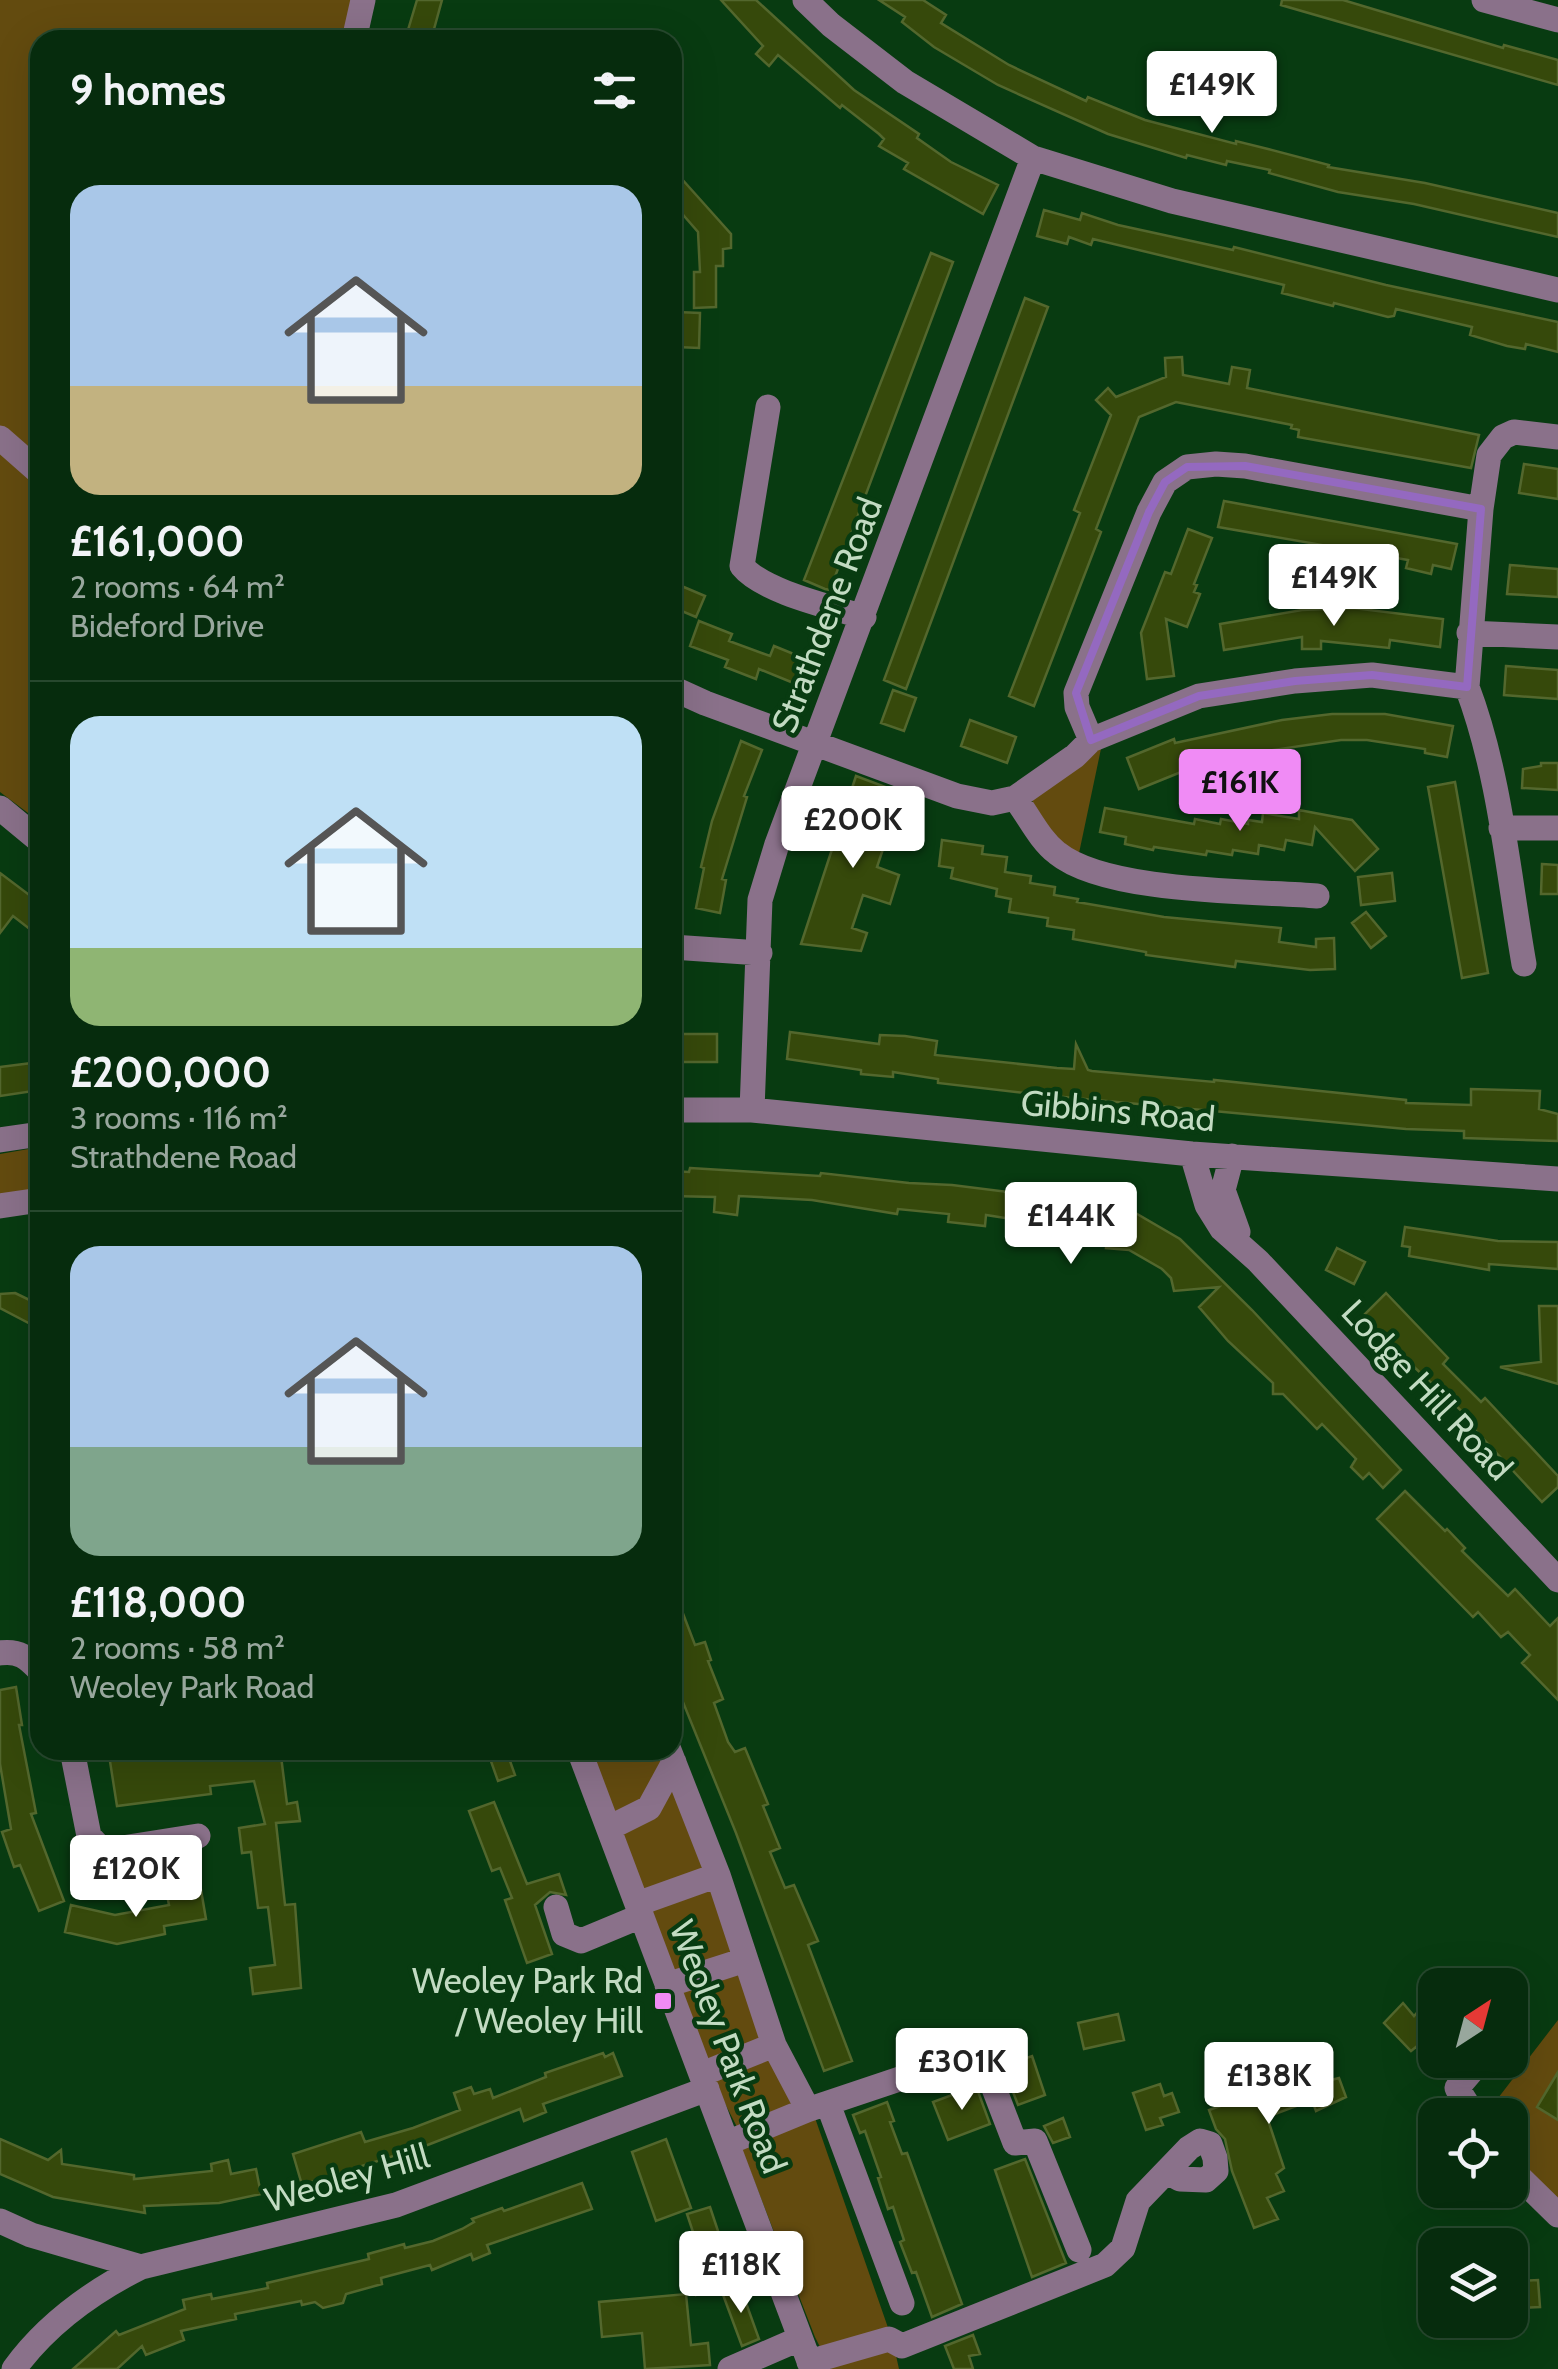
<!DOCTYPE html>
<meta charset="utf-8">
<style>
:root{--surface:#062c0d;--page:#14381b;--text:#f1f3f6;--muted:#98a79d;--line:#27482e;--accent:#f08bf5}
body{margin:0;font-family:Cabin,sans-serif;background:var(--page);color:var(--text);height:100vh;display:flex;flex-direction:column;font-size:38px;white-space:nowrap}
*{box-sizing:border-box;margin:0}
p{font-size:32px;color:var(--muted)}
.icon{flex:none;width:55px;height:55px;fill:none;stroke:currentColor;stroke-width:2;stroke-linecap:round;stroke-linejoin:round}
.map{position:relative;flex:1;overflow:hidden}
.sheet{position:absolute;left:30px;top:30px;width:652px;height:1730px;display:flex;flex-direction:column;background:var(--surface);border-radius:30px;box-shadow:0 10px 40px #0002,0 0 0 2px var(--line)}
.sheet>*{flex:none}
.needle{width:65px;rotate:36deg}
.buttons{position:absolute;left:1418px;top:1968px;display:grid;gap:20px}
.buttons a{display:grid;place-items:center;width:110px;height:110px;border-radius:20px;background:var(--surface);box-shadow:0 10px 40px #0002,0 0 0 2px var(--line);font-size:50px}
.price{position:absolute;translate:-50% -85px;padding:0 22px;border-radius:10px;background:#fff;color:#222;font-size:32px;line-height:65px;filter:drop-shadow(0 2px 5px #0008)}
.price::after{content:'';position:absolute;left:50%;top:60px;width:30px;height:22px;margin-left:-15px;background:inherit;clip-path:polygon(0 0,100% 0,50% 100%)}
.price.current{background:var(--accent);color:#111}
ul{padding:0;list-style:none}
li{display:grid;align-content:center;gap:20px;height:530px;padding:0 40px}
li+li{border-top:2px solid var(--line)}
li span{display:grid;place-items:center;height:310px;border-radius:30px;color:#555}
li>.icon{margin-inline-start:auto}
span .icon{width:180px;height:180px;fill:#fffc;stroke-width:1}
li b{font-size:42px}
h2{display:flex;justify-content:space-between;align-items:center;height:120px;padding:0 40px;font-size:42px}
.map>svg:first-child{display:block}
.green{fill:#634b0f}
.building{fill:#36490b;stroke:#53672d;stroke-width:2.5}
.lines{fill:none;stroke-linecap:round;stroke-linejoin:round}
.minor{stroke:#8a718a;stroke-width:25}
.marked{fill:none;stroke:#9469c0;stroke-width:8;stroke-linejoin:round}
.poi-dot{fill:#f08bf5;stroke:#083b11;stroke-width:4}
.labels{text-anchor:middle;stroke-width:9;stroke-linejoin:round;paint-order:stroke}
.street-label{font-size:35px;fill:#c2dbc2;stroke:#083b11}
.poi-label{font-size:35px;fill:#c2dbc2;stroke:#083b11;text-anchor:end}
</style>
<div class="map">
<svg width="1558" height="2369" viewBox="0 0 1558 2369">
<rect width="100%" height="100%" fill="#083b11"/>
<path class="green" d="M0,0H352L347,40H40V822L0,792Z
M1102,744L1078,858L1053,838L1030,797Z
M40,1147V1192L0,1197V1154Z
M589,1750H670L801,2103L737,2127L712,2078Z
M1558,2020V2212L1510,2164V2115H1485Z
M814,2115L893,2342L899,2369H831L815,2337L741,2147Z"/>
<path class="building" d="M417,0H442L431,40H405Z
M721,0H756L854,90L919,134L917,138L951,162L998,185L983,214L904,169L908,163L879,146L884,139L879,134L842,105L840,108L778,55L769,66L756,54L763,46Z
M879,0H923L946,15L941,23L1009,65L1086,101L1088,97L1145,120L1236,144V141L1268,149L1329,165L1328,167L1425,183L1558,213V237L1414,204L1338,192L1269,173L1270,170L1227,161L1226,165L1187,155L1186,158L1108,134L998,85L934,47L902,22L905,17Z
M1282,0H1343L1503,48L1504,45L1558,60V85L1281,5Z
M672,168L731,234V248L723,249V266H716V307L694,308V272H700L698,232L672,202Z
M1044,210L1080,220L1082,213L1118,225L1233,250L1234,247L1386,285L1558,322V352L1526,344L1525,349L1507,346L1470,335L1472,327L1396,309L1394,316L1388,317L1334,303L1333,306L1282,293L1284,285L1093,239L1091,245L1069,237L1067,244L1037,236Z
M931,253L953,262L830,590L825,589L804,580Z
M1025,298L1048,307L906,689L884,680Z
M677,312L700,313L699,348L677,347Z
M1182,357L1183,375L1229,384L1232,367L1250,370L1247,388L1479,435L1471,468L1298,437L1299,430L1291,428L1292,425L1176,402L1139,417L1096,529L1101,532L1034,706L1009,696L1080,513L1074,510L1111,415L1096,400L1108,388L1116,397L1166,377L1165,358Z
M1524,464L1558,469V499L1519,493Z
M1224,501L1457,544L1451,569L1433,565L1431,574L1406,568L1408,560L1218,527Z
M1188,529L1212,538L1194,584L1197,585L1194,592L1200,594L1187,627L1166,619L1174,676L1147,679L1141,633L1165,572L1171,574Z
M1510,565L1558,569V597L1507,594Z
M672,582L705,596L696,617L672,607Z
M1353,608L1443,619L1440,647L1390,640L1389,648L1321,641V649H1302V637L1224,650L1220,624L1302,610Z
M699,621L732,634L729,641L770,656L774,646L806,659L796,684L759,669L756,679L725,667L728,660L690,646Z
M1506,666L1558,670V699L1504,695Z
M893,690L916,698L904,731L881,723Z
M1332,714H1385L1453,726L1447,757L1425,753V749L1367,740H1341L1233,756L1196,766L1139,789L1127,758L1174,739L1175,743L1282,720Z
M970,720L1016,737L1007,763L961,746Z
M741,741L762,750L744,796L747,797L722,879L726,880L720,913L696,908L704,868L701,867L712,821Z
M1541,763H1558V790L1522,788L1523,769L1541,766Z
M856,776L888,788L879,814L893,819L877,867L899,875L890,904L863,895L852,928L867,933L861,951L801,944Z
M1455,782L1488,973L1462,978L1428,787Z
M1105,808L1194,824L1195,819L1220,824L1221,819L1248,824V820L1262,822L1263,813L1299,819V810L1352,820L1378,849L1355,871L1315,827L1312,845L1286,840L1284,850L1259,845L1258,854L1233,850L1232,855L1207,851L1206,855L1154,847L1153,850L1125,844L1126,837L1100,832Z
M942,840L983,846L982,854L1007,857L1005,872L1031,876L1030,883L1055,887L1054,895L1078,899L1077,902L1164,917L1281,928L1279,942L1316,947V939L1334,938L1335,969L1310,970L1236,961L1235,967L1146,955V952L1073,939L1074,930L1047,926L1048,918L1009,912L1011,899L996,896L997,889L951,878L953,868L939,866Z
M1542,864L1558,865V894H1541Z
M0,873L40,903V937L13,916L0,933Z
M1392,873L1395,901L1361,905L1358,877Z
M1366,912L1386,936L1371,948L1352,923Z
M790,1032L879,1044L880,1035L905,1036L937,1041L935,1055L1057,1068L1074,1069L1076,1044L1088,1070L1092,1071L1214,1082V1080L1406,1100V1103L1471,1105V1089L1540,1091L1539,1109L1558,1114V1141L1464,1138V1131L1406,1129L1042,1095L938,1083V1079L893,1072V1077L861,1074V1070L787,1059Z
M672,1034H717V1062H672Z
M40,1062V1090L0,1096V1067Z
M690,1168L820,1176L821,1173L909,1183L952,1185L1039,1196L1040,1193L1125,1207L1180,1239L1252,1310L1401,1470L1383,1488L1369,1473L1363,1479L1351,1467L1356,1459L1322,1424L1317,1429L1283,1394H1273V1383L1228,1341L1199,1307L1219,1287L1174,1291L1171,1278L1162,1269L1129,1250L1106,1248L1107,1240L1056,1231V1226L986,1215L985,1226L948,1222L949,1214L898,1209L897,1214L812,1200L739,1196L737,1215L714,1212L715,1197L672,1196V1171L689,1172Z
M1405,1227L1498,1241L1558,1242V1269L1489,1264V1270L1409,1256L1410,1247L1402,1246Z
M1337,1248L1365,1262L1354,1284L1326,1270Z
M15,1293L40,1305V1329L0,1308V1294Z
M1386,1293L1448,1358L1443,1364L1481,1402L1485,1398L1558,1476V1487L1542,1502L1464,1418L1467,1416L1371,1327L1374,1323L1365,1314Z
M1539,1306H1558V1384L1500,1367L1541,1362Z
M1405,1491L1445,1531L1447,1529L1465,1548L1462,1551L1508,1596L1515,1589L1550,1626L1558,1618V1700L1522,1663L1530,1655L1508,1632L1501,1637L1478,1612L1473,1617L1377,1519Z
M674,1590L695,1645L705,1642L711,1660L708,1661L723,1699L714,1703L728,1742L735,1752L745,1748L768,1804L763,1806L780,1848L770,1852L785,1888L794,1885L818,1941L808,1945L852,2061L824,2071L736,1833L672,1675Z
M16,1687L22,1725H19L36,1813L31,1814L64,1901L39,1911L20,1865L14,1867L2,1832L11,1829L0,1764V1690Z
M112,1750H205L206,1757L254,1752L255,1760L281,1756L287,1804L297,1802L300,1821L276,1823L285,1905L295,1904L301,1988L253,1994L250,1968L275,1965L268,1907L258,1908L251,1852L242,1853L239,1828L265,1824L254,1781L210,1786L211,1794L117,1806L109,1755L113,1754Z
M487,1750H506L515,1775L498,1781Z
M494,1802L527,1884L559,1874L566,1895L550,1892L535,1905L552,1954L527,1963L505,1900L512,1898L500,1868L492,1871L469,1811Z
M201,1890L206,1919L164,1926L165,1934L117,1944L65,1932L71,1905L115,1915L169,1905L167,1895Z
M1403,2003L1414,2016L1423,2006L1435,2019V2068L1416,2047L1411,2051L1384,2023Z
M1118,2014L1124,2040L1084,2049L1078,2023Z
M1280,2048L1288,2071L1322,2057L1331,2080L1339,2078L1346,2097L1316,2111L1312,2100L1267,2117L1284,2168L1276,2174L1284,2191L1267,2198L1278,2219L1254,2228L1232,2171L1225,2139L1216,2129L1209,2110L1266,2090L1255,2057Z
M603,2053L605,2057L613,2053L622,2076L543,2104L546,2112L524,2121L520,2109L425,2146L302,2185L293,2154L361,2132L365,2142L413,2128L460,2110L454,2093L471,2087L474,2094L490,2089L493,2098L546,2077L545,2073Z
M1032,2056L1045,2095L1018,2105L1003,2066Z
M1558,2072V2120L1537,2107Z
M1160,2084L1164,2096L1172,2093L1179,2112L1160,2118L1163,2125L1146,2130L1133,2093Z
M976,2086L990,2124L948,2140L933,2102Z
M887,2102L894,2121L890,2122L902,2154L907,2153L962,2304L932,2317L916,2272L912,2273L900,2242L904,2240L893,2207L888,2209L878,2178L881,2177L865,2131L860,2133L853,2115Z
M1063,2118L1070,2137L1053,2143L1044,2126Z
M0,2139L48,2160L61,2150L62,2164L134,2175V2179L212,2171L211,2164L228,2160L231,2174L256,2169L261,2194L219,2203L144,2206L145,2213L53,2197L0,2174Z
M666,2139L691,2208L656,2221L632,2152Z
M1025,2159L1066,2263L1032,2277L995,2170Z
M582,2183L592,2209L487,2245L490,2253L473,2260L471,2254L432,2270L430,2265L381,2278L382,2284L346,2294L343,2303L323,2308L315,2302L302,2305L301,2301L235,2314L236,2319L181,2331L184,2340L146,2355L142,2346L117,2369H73L116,2331L119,2335L185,2309L183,2300L211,2294L212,2299L268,2288L267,2283L369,2259L368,2254L404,2244L405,2248L433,2241L462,2229L474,2222L472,2219L502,2208L504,2211Z
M710,2207L723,2246L707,2251L701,2234L694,2235L687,2214Z
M699,2242L703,2293L696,2295L681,2247Z
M1538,2280L1540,2307L1521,2308L1519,2281Z
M740,2286L759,2339L742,2346L722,2292Z
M686,2294L691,2345L708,2343L710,2365L645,2369L642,2333L602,2337L599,2302Z
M973,2335L980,2354L969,2356L973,2369H954L945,2346Z"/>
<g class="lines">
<path class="minor" d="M805,0L831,25L905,82L1033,158L1172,201L1558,290
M1484,0L1558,20
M354,40L363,0
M768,407L742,566C763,592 832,607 864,617
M0,438L40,473
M1469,633L1558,637
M1467,687L1481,509L1489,455L1503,437L1514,432L1558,437
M672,688L705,703L957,796L992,803L1015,798L1075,756L1091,740L1199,696L1295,681L1372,675L1467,687C1500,774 1508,873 1524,964
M1091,740L1077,707L1076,693L1149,512L1165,482L1187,467L1216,464L1245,466L1481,509
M1015,798C1029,816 1039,839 1057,853C1106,893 1252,891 1317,896
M0,808L40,841
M1501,828H1558
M672,947L760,953
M672,1110H752L1192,1154L1558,1179
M752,1110L760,900L777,844L1033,158
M0,1140L40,1134
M1192,1154L1207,1205L1222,1229L1258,1261L1558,1580
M1232,1156L1223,1190L1238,1232
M0,1206L40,1200
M0,1653C19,1650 28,1658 40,1671
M72,1750L89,1836L103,1851L198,1836
M579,1750L812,2369
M669,1750L718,1875L774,2045L803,2100
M609,1828L649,1808L674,1762
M637,1904L718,1875
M556,1907L564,1934L581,1941L641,1916
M667,1985L745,1960
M702,2074L774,2045
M828,2104L902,2303
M1474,2115L1457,2088L1481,2060
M727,2143L807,2110L980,2052L1015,2143L1035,2141L1079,2250
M1510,2168L1558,2215
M0,2221L31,2235L141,2267L396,2205L707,2089
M809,2362L889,2339L902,2346L1105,2265L1123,2248L1138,2201L1189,2148L1200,2141L1210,2144L1215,2158L1216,2171L1206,2180L1180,2179L1167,2172
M14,2369C46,2325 93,2291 141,2267
M730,2369L799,2339"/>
</g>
<path class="marked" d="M1245,466L1481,509L1467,687L1372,675L1295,681L1199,696L1091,740L1076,693L1149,512L1165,482L1187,467Z"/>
<rect class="poi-dot" x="653" y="1991" width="20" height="20" rx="5"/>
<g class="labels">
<g class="street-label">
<text transform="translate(827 615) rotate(-69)" y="12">Strathdene Road</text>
<text transform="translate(1118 1111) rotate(5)" y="12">Gibbins Road</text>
<text transform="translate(1427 1390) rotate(47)" y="12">Lodge Hill Road</text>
<text transform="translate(728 2047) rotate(69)" y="12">Weoley Park Road</text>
<text transform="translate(347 2178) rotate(-16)" y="12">Weoley Hill</text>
</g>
<g class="poi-label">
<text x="643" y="1993">Weoley Park Rd<tspan x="643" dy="40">/ Weoley Hill</tspan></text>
</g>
</g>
</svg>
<div class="buttons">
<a><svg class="needle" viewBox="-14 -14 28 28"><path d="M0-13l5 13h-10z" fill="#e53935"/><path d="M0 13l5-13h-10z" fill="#98a79d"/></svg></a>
<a><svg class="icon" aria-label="locate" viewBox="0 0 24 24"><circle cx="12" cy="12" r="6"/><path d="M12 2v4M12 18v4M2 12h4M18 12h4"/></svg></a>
<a><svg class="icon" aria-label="layers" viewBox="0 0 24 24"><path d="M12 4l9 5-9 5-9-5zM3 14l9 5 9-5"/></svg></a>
</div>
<b class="price" style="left:1212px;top:136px">£149K</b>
<b class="price" style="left:1334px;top:629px">£149K</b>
<b class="price current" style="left:1240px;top:834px">£161K</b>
<b class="price" style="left:853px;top:871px">£200K</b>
<b class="price" style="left:1071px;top:1267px">£144K</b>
<b class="price" style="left:136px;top:1920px">£120K</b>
<b class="price" style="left:962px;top:2113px">£301K</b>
<b class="price" style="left:1269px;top:2127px">£138K</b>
<b class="price" style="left:741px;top:2316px">£118K</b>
<section class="sheet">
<h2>9 homes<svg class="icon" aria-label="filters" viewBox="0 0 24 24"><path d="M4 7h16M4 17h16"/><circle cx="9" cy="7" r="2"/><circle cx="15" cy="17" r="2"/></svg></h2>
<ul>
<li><span style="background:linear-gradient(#a9c7e8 65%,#c2b280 0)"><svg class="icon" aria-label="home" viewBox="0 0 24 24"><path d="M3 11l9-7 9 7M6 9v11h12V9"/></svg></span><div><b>£161,000</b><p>2 rooms · 64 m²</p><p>Bideford Drive</p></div></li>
<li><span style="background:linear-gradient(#bfe0f5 75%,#8fb573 0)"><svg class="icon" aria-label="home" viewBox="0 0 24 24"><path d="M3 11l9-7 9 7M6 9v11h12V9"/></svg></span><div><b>£200,000</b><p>3 rooms · 116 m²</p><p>Strathdene Road</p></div></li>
<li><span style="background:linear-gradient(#a9c7e8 65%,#7fa58c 0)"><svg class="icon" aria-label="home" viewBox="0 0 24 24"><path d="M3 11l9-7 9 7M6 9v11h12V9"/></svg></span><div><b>£118,000</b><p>2 rooms · 58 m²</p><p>Weoley Park Road</p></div></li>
</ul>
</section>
</div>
